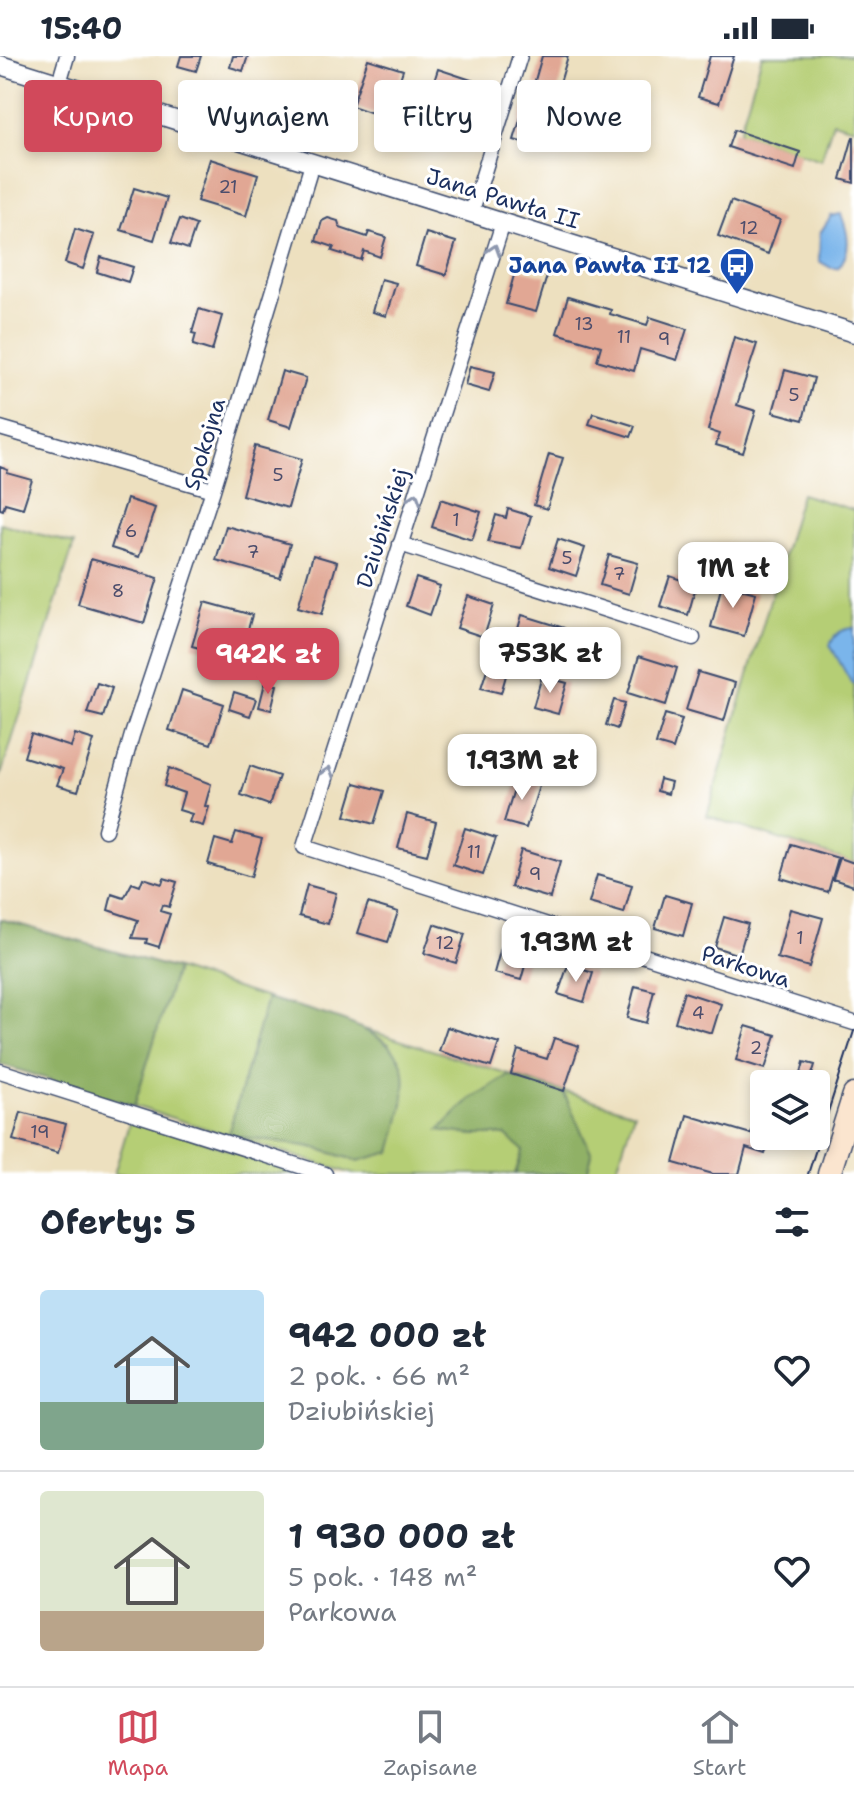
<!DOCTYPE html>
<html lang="pl">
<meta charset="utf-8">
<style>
:root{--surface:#fff;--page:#f6f6f7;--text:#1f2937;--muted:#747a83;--line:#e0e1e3;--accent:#d1495b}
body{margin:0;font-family:"Shantell Sans",sans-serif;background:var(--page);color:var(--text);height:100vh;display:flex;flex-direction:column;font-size:30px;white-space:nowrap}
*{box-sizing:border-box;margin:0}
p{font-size:26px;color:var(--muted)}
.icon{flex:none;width:44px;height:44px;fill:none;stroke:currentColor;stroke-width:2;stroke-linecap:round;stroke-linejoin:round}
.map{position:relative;height:1118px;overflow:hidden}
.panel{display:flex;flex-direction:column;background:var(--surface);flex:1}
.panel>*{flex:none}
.top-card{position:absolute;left:24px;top:24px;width:806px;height:72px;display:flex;gap:16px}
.tools{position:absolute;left:750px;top:1014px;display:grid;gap:16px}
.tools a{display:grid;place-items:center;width:80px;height:80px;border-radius:8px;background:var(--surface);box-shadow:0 4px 12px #0003;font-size:40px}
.price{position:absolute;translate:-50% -68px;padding:0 18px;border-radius:16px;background:#fff;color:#222;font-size:26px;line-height:52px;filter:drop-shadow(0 2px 4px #0008)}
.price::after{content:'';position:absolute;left:50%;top:48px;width:24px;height:18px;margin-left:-12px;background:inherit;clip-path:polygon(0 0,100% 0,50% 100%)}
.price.on{background:var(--accent);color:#fff}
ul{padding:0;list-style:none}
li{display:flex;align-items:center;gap:24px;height:200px;padding:0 40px}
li+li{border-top:2px solid var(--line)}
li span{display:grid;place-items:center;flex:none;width:224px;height:160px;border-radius:8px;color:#555}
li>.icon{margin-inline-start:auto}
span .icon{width:96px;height:96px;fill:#fffc;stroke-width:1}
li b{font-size:34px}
h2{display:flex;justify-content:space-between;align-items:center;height:96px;padding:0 40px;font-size:34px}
.pill{padding:0 28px;border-radius:8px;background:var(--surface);box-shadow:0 4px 12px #0003;font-size:28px;line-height:72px}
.pill.on{background:var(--accent);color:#fff}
.status{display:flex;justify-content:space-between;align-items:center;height:56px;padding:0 40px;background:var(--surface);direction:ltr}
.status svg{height:22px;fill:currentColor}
.tabs{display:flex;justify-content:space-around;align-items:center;height:112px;border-top:2px solid var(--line);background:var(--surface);font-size:22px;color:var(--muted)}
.tabs a{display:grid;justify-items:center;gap:4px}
.tabs .on{color:var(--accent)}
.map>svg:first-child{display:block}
.green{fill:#b5ce74;stroke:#687e69;stroke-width:2}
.forest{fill:#90b166;stroke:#567062;stroke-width:2}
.water{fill:#7ab5eb;stroke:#4a72a4;stroke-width:2}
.building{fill:#e1a794}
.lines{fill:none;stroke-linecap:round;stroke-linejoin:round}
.minor-casing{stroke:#3a4a6d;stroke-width:17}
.tertiary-casing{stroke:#3a4a6d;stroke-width:21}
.secondary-casing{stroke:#3a4a6d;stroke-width:25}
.minor{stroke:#fff;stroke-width:14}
.tertiary{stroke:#fff;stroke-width:18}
.secondary{stroke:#fbe5cf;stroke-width:22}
.tram{stroke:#1b2f5e;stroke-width:2}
.oneway{stroke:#8d97ae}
.labels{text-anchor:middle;stroke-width:6;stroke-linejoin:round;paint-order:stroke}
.number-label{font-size:18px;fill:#4c4d6c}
.street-label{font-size:22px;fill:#1b2f5e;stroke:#fff}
.transit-label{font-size:22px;font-weight:bold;fill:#164399;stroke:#fff;text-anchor:end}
</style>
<div class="status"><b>15:40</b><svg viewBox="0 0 49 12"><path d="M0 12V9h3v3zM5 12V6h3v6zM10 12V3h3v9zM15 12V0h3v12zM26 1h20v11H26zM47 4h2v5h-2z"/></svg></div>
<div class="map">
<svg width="854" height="1118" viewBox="0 0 854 1118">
<rect width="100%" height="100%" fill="#fff"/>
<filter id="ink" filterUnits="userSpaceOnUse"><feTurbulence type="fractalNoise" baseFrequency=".0125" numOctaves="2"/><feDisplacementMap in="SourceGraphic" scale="16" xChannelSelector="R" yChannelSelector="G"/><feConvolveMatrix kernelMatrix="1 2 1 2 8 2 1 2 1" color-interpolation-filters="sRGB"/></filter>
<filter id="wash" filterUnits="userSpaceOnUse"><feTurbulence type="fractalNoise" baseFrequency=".006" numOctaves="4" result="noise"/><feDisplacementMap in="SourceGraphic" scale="32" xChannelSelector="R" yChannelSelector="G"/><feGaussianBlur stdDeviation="1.8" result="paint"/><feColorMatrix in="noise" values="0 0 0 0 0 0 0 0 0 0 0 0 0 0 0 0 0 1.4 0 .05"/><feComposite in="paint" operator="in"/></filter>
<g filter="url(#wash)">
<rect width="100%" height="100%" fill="#ede0bf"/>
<path class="green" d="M762,0H854V72L833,66L821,104L739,76Z
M801,438L854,454V807L707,760Z
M0,467L74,488L0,722Z
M176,913L267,942L228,1079L312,1091L358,1105L389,988L364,973L634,1057L615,1118H353L134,1050Z
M131,1061L301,1118H114Z"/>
<path class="forest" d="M0,863L176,913L134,1050L0,1008Z
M267,942C303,953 399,971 404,1016C407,1043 398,1070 391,1096L358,1105L312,1091L228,1079Z
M508,1019L563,1035L592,1098L587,1118H515L523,1094L505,1079H473L439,1074L469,1044Z"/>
<path class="water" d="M841,158C849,178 852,195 838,212H831L819,205L820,177L831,160Z
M854,572V627L852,628L830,589C835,577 842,573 854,572Z"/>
<g id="blocks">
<path class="building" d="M181,0H201L196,15L178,10Z
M233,0H248L243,15L230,11Z
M542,0H568L557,37L534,28Z
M710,0H734L719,47L698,41Z
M368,3L403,14L387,62L352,50Z
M438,13L474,25L455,81L420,69Z
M534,44L542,47L528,88L514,84L524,51L531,53Z
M734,74L800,96L795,113L728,91Z
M853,81H854V127L841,123Z
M210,103L258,118L246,160L197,145Z
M134,132L167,142L154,184L121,174Z
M731,145L780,164L768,198L718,180Z
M328,162L338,165L340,172L367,181L369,176L386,181L380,201L364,195L361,204L332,195L334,191L316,185L322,165Z
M180,163L196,169L188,193L171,187Z
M75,173L94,179L83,213L65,207Z
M426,177L456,186L446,219L416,210Z
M101,201L133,211L128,226L97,216Z
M516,212L547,220L536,256L506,248Z
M381,223L396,227L386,260L372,256Z
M568,241L611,254L610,258L647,269L650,261L687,273L677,304L640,293L634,315L597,304L601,290L557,277Z
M199,253L222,260L212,295L193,289L196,278L192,277Z
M734,281L757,288L737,349L756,355L743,397L716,389L720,378L708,374Z
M470,310L495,316L489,336L465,329Z
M785,314L814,322L803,364L773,356Z
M282,315L306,322L291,371L268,364Z
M593,357L635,370L631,381L589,368Z
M255,390L302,403L288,452L242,439Z
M549,398L563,402L547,453L534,449Z
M0,411L8,414L7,417L32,424L23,452L5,447L3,454L0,453Z
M127,443L155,452L139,501L111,492Z
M441,443L481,456L472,484L432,471Z
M508,453L531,460L521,492L488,486L496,459L506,462Z
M226,470L290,488L280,522L216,504Z
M558,483L585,492L576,520L549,511Z
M709,495L719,498L713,521L700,516L688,559L660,550L670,520L684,525L688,513L697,516L700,505L706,507Z
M313,499L337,506L322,558L298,551Z
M609,499L638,507L629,538L600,529Z
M91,503L158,522L144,567L78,548Z
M416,522L440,530L430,559L406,550Z
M722,528L756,537L744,580L711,571Z
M468,540L494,549L484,581L457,572Z
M205,546L252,559L240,603L192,590Z
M522,559L564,572L553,610L511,597Z
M583,583L612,592L603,621L575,613Z
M639,600L677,612L666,649L628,637Z
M490,604L509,609L501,637L481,632Z
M698,616L735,627L724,665L686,654Z
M542,620L567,627L558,658L533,651Z
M97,627L112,632L103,661L87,657Z
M265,627L277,629L271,654L259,651Z
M182,634L224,648L211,688L169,674Z
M234,636L256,643L250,660L229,653Z
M614,644L625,647L617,673L606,669Z
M665,658L682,663L673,693L656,688Z
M31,678L71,691L75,678L94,684L78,735L57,729L63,713L24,701Z
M250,710L279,720L269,749L241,739Z
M169,712L211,728L205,750L209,751L203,770L189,766L192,758L179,754L184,737L164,730Z
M518,720L540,727L526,772L504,766Z
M660,723L671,726L668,738L657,735Z
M355,727L384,735L374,768L345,760Z
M407,758L436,766L427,799L398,792Z
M465,772L496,782L483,819L453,809Z
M236,776L262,783L251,821L208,808L215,783L232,788Z
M791,788L838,802L828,836L781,822Z
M521,794L560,806L550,842L511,831Z
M840,802L854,807V830L833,823Z
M597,819L632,829L624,857L589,847Z
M143,822L162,828L164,822L177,826L169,851L162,849L160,855L170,858L159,891L146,887L147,883L132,882L138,864L108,854L112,838L124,842L132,827L140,830Z
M307,829L336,837L328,868L299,860Z
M665,839L692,847L683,880L655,872Z
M368,847L398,856L388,886L358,877Z
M790,853L823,862L809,911L777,902Z
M724,861L748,868L739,899L715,891Z
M434,868L465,878L456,907L424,897Z
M502,888L529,895L521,924L494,917Z
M568,909L593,917L584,946L558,938Z
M635,930L654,935L646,967L627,962Z
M684,936L721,948L712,977L675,966Z
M746,970L776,979L765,1013L736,1004Z
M447,971L499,987L491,1011L439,995Z
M554,982L579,990L564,1035L511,1018L518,994L547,1003Z
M804,1006L815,1009L809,1028H798Z
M768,1019L794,1027V1028H766Z
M763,1036L764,1080H794L790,1090L770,1084L765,1098L746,1092L739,1118H713L674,1107L687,1059L751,1078Z
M21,1056L66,1068L58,1097L13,1084Z"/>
</g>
</g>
<g filter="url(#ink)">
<use href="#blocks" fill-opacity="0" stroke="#3a4a6d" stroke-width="2"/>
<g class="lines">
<g class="minor-casing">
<path id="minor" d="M59,27L67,0
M471,158L520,0
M503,167L304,791L854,967
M0,372L213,434
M400,488L693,582
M105,774L132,679L213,434L312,108
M0,1015L325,1118"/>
</g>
<g class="tertiary-casing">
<path id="tertiary" d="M0,9L854,277"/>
</g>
<g class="secondary-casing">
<path id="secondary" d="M829,1118L854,1039"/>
</g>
<use href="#minor" class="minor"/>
<use href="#tertiary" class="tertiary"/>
<use href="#secondary" class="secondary"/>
<path class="tram" d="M808,1118L854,975"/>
</g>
<defs><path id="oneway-chevron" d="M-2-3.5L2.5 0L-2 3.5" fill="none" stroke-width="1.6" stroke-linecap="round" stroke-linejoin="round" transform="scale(2)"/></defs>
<g class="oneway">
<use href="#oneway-chevron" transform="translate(494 194) rotate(-72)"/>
<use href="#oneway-chevron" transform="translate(415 442) rotate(-72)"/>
<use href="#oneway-chevron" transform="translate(328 716) rotate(-72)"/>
</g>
</g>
<defs>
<g id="bus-pin" transform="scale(1.8)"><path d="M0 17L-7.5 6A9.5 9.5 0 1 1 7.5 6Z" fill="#1a4fb4" stroke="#fff"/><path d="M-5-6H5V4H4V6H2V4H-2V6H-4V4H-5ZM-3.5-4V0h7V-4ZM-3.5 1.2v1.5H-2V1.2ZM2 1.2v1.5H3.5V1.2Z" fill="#fff"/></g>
</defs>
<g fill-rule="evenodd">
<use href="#bus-pin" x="737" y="209"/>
</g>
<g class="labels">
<g class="number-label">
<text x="228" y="137">21</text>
<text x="749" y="178">12</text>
<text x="584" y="274">13</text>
<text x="624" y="287">11</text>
<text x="664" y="289">9</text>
<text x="794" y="345">5</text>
<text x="278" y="425">5</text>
<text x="456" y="470">1</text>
<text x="131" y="481">6</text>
<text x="253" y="502">7</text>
<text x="567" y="508">5</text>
<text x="619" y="524">7</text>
<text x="118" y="541">8</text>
<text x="474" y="802">11</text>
<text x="535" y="824">9</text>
<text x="800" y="888">1</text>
<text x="445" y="893">12</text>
<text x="698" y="963">4</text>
<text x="756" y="998">2</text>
<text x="40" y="1082">19</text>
</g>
<g class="street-label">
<text transform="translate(503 142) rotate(17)" y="8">Jana Pawła II</text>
<text transform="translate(204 388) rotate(-73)" y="8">Spokojna</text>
<text transform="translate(382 472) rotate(-72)" y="8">Dziubińskiej</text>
<text transform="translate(746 910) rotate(18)" y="8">Parkowa</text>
</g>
<g class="transit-label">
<text x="711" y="217">Jana Pawła II 12</text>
</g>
</g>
</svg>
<div class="tools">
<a><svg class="icon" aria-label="layers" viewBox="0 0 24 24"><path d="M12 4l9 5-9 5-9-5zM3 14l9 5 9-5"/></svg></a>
</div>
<b class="price" style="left:733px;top:554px">1M zł</b>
<b class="price" style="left:550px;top:639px">753K zł</b>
<b class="price on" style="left:268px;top:640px">942K zł</b>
<b class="price" style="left:522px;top:746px">1.93M zł</b>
<b class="price" style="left:576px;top:928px">1.93M zł</b>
<div class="top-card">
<a class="pill on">Kupno</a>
<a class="pill">Wynajem</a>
<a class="pill">Filtry</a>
<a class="pill">Nowe</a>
</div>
</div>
<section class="panel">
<h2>Oferty: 5<svg class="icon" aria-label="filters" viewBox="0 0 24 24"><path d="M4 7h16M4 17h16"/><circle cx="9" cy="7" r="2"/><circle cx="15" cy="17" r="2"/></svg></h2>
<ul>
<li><span style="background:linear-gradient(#bfe0f5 70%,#7fa58c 0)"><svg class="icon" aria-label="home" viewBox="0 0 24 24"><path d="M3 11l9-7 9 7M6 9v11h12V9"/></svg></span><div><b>942 000 zł</b><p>2 pok. · 66 m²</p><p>Dziubińskiej</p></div><svg class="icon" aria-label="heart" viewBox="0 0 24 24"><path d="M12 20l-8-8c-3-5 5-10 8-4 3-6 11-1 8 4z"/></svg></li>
<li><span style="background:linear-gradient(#dfe7d0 75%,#b9a48a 0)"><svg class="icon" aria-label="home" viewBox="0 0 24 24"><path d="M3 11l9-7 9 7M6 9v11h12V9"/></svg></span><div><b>1 930 000 zł</b><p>5 pok. · 148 m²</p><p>Parkowa</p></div><svg class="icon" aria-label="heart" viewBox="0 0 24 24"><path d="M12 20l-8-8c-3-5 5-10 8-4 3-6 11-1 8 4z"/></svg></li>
</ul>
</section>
<nav class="tabs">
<a class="on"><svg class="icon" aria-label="map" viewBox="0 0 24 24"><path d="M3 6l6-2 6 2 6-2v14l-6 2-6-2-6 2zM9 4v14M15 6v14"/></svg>Mapa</a>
<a><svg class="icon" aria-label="saved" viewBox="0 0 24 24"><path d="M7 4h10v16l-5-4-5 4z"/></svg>Zapisane</a>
<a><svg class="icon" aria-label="home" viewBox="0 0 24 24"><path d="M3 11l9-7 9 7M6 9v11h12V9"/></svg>Start</a>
</nav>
